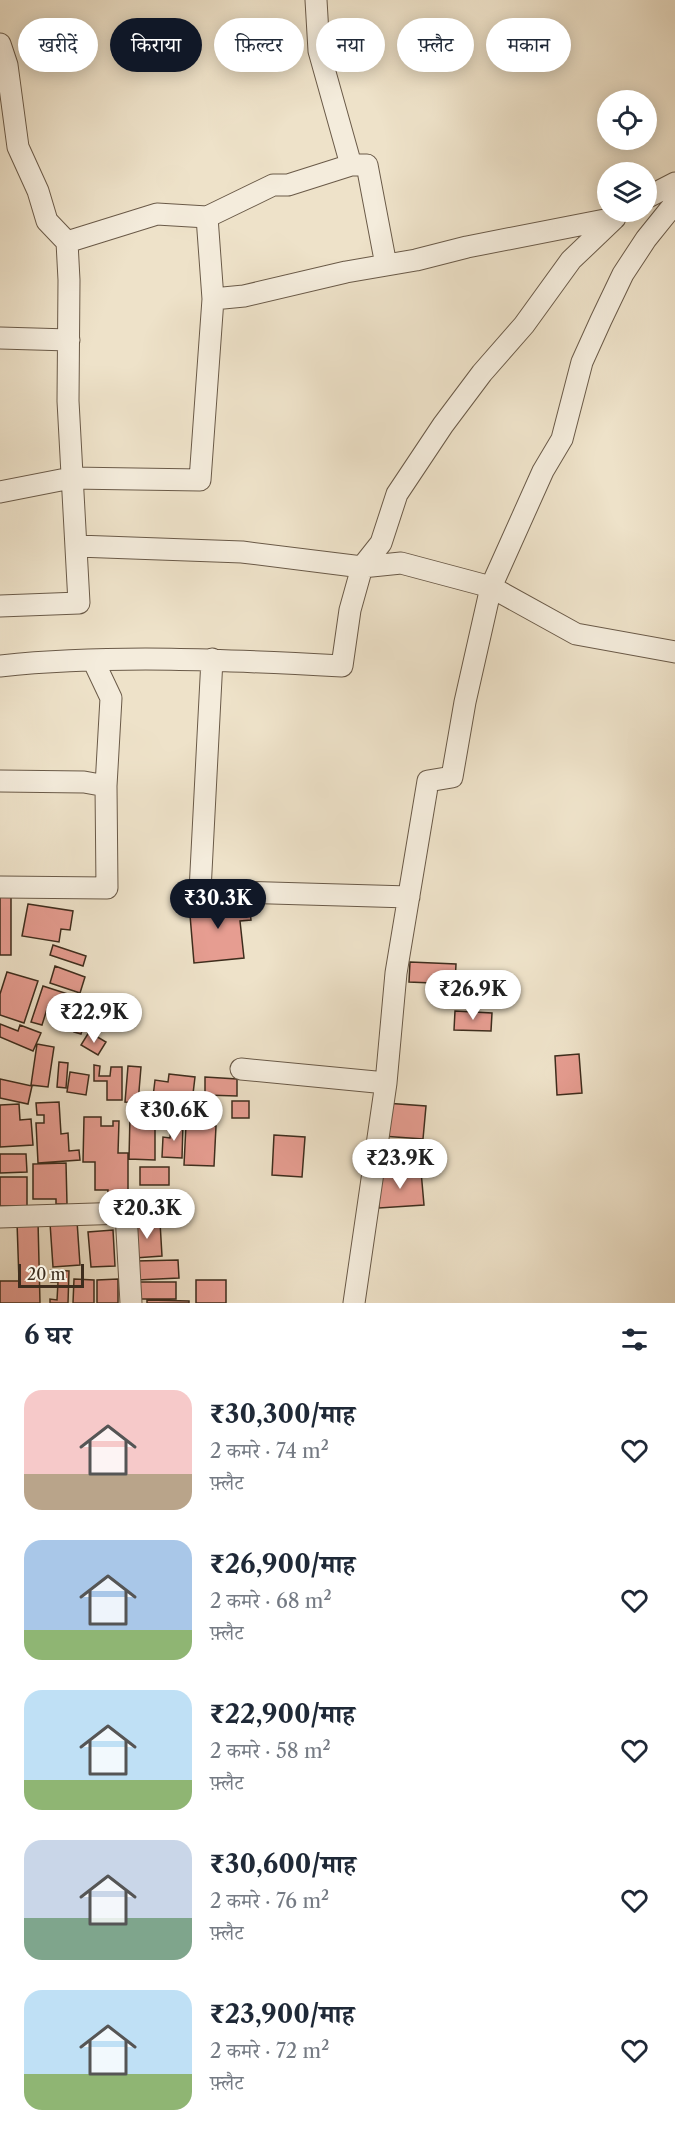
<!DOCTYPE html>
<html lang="hi">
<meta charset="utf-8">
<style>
:root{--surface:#fff;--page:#f2f2f3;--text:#1f2937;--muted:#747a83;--accent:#111827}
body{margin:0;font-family:"Libre Caslon Text","Noto Serif Devanagari",serif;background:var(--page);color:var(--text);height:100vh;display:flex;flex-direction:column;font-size:22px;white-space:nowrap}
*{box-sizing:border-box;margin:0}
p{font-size:20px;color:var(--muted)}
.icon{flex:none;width:33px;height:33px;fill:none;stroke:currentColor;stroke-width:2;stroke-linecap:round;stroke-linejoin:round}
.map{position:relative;height:1303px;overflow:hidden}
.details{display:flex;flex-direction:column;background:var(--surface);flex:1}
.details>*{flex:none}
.hud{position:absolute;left:18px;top:18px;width:639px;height:54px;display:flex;gap:12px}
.fabs{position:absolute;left:597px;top:90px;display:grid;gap:12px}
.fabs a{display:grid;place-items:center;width:60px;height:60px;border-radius:50%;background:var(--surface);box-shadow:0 3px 15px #0003;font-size:30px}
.scale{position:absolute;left:18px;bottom:15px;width:66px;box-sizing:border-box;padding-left:6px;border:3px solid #3e2d1d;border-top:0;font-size:16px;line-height:21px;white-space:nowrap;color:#3e2d1d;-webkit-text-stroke:4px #f4ecdc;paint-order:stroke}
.price{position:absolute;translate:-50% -51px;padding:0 14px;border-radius:21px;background:#fff;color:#222;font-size:20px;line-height:39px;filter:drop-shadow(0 2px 3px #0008)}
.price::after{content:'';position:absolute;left:50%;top:36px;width:18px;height:14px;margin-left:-9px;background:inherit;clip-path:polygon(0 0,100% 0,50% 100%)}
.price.active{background:var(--accent);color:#fff}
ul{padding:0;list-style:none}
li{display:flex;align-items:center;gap:18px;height:150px;padding:0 24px}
li span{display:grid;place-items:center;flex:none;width:168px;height:120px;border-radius:18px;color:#555}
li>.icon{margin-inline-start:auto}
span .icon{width:72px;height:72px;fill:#fffc;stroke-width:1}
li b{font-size:26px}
h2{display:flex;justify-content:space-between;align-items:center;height:72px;padding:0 24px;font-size:26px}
.chip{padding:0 21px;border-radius:27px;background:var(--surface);box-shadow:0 3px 15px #0003;font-size:21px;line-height:54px}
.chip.active{background:var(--accent);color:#fff}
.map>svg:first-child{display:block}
.building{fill:#e69d91;stroke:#3e2d1d;stroke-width:1.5}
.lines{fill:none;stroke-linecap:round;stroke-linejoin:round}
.minor-casing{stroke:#6a5a48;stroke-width:23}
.minor{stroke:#f4ecdc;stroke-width:21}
</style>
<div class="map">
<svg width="675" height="1303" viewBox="0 0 675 1303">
<rect width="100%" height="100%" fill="#eee2c9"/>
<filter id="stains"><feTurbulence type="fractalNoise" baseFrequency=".00333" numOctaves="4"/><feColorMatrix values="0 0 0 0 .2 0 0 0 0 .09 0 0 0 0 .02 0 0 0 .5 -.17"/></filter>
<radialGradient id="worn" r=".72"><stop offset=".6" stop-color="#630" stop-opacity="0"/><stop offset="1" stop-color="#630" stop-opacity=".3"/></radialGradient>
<path class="building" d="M0,895H11V955H0Z
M238,898L239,904H249L251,920L240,921L244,958L194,963L189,903Z
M28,904L73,911L70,930L61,929L59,942L22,936Z
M53,945L86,956L83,966L50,955Z
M410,962L456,964L455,984L409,982Z
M55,966L85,977L80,993L50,983Z
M7,972L38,981L24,1023L0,1015V994Z
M43,986L77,997L67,1029L53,1025L58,1009L48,1006L42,1025L31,1022Z
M81,1007L89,1009L81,1034L74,1032Z
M455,1011L492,1013L491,1031L454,1030Z
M0,1024L18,1031L20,1025L41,1033L33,1051L0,1037Z
M89,1032L106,1042L98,1055L81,1045Z
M37,1044L54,1047L48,1087L31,1085Z
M579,1054L582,1093L557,1095L555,1056Z
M59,1062L68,1063L66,1088L57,1087Z
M94,1065L100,1066L99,1076H110L111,1067H122V1100H107V1081H94Z
M128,1066L141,1067L138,1103L125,1102Z
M70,1072L89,1075L86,1095L67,1092Z
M169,1074L195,1077L193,1094L211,1097L208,1113L152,1105L155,1080L168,1082Z
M205,1077L237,1079V1096L205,1095Z
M0,1079L32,1086L28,1104L0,1098Z
M232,1101H249V1118H232Z
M59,1102L61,1134L68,1133L69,1151L79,1150L80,1160L38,1163L36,1123H44V1115H37L36,1103Z
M385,1103L426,1106L423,1139L382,1136Z
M19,1104L20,1120L31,1119L33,1145L0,1147V1105Z
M130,1115L155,1116V1160L129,1159Z
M84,1117H101V1126H113V1121H119L118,1153H128V1191H123V1210L107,1209L108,1190H95V1162H83Z
M171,1123H183L182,1158L162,1157L163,1137L170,1138Z
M186,1125L216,1126L214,1166L184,1165Z
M274,1135L305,1137L302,1177L272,1175Z
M0,1154H26L27,1172L0,1173Z
M66,1163L67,1204H56V1199H33V1164Z
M140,1167H169V1185H140Z
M421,1171L424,1205L379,1208L376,1174Z
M0,1177H27V1206H0Z
M127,1193H165V1208H127Z
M38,1221L40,1303H0V1281H19L17,1222Z
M77,1221L80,1265L53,1267L50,1223Z
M160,1222L162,1256L135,1258L133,1223Z
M113,1230L115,1266L91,1267L88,1232Z
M178,1260L179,1278L137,1280L136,1261Z
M51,1270L69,1271L68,1303H50V1299L57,1300L58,1282H51Z
M74,1279L94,1280V1303H73Z
M118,1279V1303H97V1280Z
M196,1280H226V1303H196Z
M137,1282H176V1299H137Z
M147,1300L189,1301V1303H147Z"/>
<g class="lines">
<g class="minor-casing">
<path id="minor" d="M316,0L319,51L351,165
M0,44L7,65L18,147L38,191L47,221L67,242L69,280L68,401L79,603L0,606
M646,198L675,183
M67,242L157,214L207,217L273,185H288L351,165H367L386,265
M213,299L244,296L346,272L416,260L467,247L615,218
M0,338L69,340
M0,492L71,478L200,480L213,299L207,217
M77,546L242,552L362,567L401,563L491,587L576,634L675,652
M212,659L200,891L409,897
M0,666C114,654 228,660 342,666L350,610L362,567L381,543L397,494L443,425L482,373L524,325L571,260L614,219
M0,781L84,782L106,786
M0,887L107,888L106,786L111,698L93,660
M241,1069L386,1083L396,973L428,781L452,777L465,702L491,587L543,471L562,439L582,362L601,320L623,274L646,239L675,203
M0,1217L126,1213L131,1303
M354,1303L386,1083"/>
</g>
<use href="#minor" class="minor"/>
</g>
<rect width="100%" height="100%" filter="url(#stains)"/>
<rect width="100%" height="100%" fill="url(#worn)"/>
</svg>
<div class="fabs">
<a><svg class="icon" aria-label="locate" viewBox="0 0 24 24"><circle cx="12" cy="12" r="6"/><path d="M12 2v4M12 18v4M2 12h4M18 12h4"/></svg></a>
<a><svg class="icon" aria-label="layers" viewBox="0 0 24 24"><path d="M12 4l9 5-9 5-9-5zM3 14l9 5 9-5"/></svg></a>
</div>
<div class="scale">20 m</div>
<b class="price active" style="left:218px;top:930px">₹30.3K</b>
<b class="price" style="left:473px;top:1021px">₹26.9K</b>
<b class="price" style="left:94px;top:1044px">₹22.9K</b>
<b class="price" style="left:174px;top:1142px">₹30.6K</b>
<b class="price" style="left:400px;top:1190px">₹23.9K</b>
<b class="price" style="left:147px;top:1240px">₹20.3K</b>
<div class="hud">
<a class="chip">खरीदें</a>
<a class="chip active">किराया</a>
<a class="chip">फ़िल्टर</a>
<a class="chip">नया</a>
<a class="chip">फ़्लैट</a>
<a class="chip">मकान</a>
</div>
</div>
<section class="details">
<h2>6 घर<svg class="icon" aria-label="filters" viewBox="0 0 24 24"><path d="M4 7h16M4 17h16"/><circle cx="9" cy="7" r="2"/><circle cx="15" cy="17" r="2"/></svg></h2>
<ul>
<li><span style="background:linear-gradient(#f6c9c9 70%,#b9a48a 0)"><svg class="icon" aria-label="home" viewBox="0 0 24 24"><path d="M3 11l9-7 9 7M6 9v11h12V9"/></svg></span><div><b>₹30,300/माह</b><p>2 कमरे · 74 m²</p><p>फ़्लैट</p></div><svg class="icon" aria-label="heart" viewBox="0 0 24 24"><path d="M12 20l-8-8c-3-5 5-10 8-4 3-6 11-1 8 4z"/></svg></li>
<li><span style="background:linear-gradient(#a9c7e8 75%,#8fb573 0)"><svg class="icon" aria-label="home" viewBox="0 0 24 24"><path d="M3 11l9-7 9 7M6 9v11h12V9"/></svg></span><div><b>₹26,900/माह</b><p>2 कमरे · 68 m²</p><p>फ़्लैट</p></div><svg class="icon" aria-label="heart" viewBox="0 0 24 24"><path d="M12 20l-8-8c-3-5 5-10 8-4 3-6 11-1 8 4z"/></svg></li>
<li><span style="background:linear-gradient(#bfe0f5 75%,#8fb573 0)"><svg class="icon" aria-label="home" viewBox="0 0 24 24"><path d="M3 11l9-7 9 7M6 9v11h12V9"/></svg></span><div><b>₹22,900/माह</b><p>2 कमरे · 58 m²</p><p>फ़्लैट</p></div><svg class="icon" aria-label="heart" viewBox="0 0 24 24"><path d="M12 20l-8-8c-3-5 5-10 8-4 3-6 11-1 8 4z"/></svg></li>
<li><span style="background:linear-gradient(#c9d6e8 65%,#7fa58c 0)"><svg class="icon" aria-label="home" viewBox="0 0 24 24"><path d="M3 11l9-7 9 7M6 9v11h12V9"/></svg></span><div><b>₹30,600/माह</b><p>2 कमरे · 76 m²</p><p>फ़्लैट</p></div><svg class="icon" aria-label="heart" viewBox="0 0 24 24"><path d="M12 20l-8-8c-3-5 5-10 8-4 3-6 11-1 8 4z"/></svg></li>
<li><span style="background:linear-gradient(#bfe0f5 70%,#8fb573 0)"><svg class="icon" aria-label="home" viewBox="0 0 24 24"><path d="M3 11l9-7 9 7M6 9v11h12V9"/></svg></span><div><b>₹23,900/माह</b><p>2 कमरे · 72 m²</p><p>फ़्लैट</p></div><svg class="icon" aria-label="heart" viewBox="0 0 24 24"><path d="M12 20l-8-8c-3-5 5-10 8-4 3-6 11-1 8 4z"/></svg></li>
</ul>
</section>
